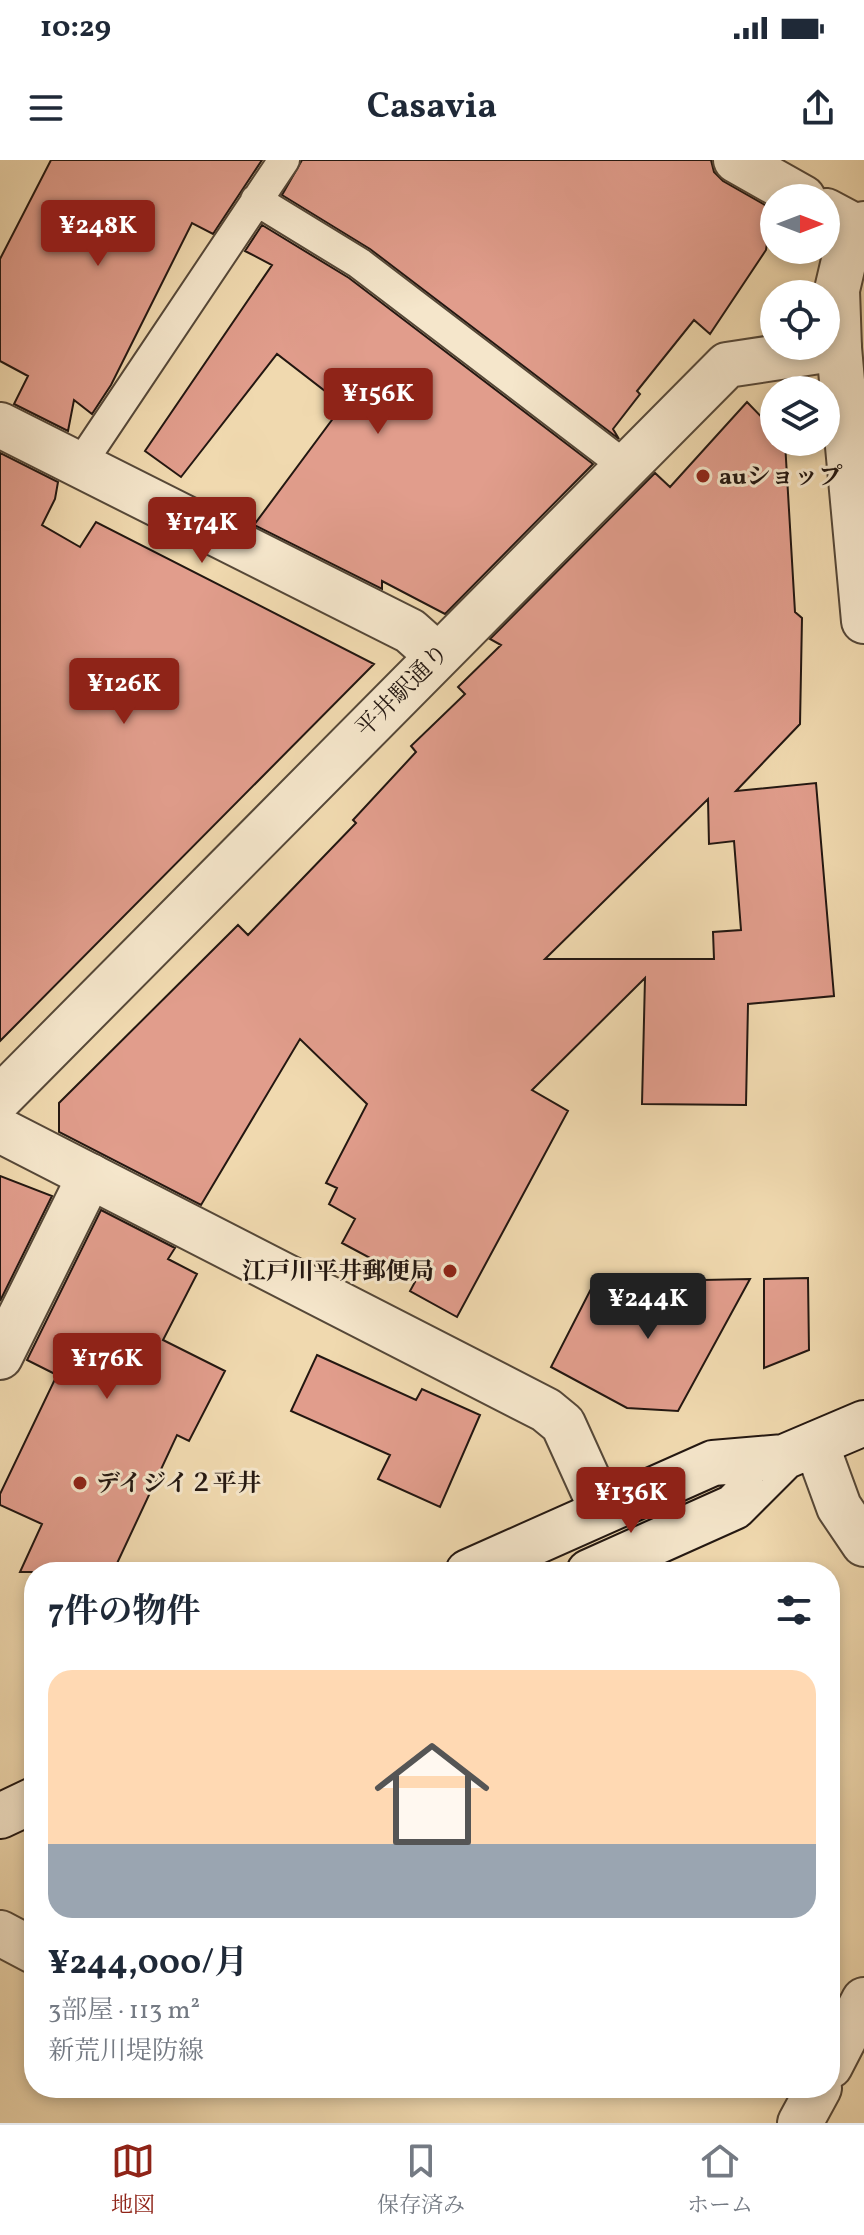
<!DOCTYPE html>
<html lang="ja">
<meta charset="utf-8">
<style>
:root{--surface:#fff;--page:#f2f2f3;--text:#1f2937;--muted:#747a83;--line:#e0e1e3;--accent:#8f2418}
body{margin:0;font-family:Vollkorn,"Noto Serif JP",serif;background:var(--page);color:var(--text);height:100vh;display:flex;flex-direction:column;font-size:30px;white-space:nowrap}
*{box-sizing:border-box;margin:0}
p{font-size:26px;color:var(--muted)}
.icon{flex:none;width:44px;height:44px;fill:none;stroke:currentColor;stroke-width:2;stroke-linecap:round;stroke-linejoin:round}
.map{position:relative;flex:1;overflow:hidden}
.details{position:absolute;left:24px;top:1402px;width:816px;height:536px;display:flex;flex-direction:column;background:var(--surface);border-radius:32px;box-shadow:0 4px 12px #0003}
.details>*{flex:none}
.needle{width:52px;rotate:90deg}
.controls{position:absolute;left:760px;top:24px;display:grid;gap:16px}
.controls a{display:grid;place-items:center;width:80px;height:80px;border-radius:50%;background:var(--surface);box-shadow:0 4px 12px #0003;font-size:40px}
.price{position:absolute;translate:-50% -68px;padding:0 18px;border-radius:8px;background:var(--accent);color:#fff;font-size:26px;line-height:52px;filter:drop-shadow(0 2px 4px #0008)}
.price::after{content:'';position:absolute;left:50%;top:48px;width:24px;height:18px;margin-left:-12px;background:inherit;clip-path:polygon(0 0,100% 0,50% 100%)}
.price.active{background:#222;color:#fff}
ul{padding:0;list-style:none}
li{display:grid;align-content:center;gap:16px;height:424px;padding:0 24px}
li+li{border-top:2px solid var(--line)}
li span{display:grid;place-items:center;height:248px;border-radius:24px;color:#555}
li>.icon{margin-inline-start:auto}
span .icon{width:144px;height:144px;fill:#fffc;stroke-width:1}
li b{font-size:34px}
h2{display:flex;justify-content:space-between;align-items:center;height:96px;padding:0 24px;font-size:34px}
.status{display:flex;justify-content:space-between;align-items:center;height:56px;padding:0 40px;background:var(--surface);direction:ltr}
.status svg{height:22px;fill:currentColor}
header{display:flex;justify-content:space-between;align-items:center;height:104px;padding:0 24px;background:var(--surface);font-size:36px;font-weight:700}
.dock{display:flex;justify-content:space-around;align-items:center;height:112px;border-top:2px solid var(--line);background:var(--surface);font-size:22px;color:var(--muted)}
.dock a{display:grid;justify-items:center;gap:4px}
.dock .active{color:var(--accent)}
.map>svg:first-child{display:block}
.building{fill:#e19d8c;stroke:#231711;stroke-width:2;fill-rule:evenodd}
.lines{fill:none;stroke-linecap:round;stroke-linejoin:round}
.service-casing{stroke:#564838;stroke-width:34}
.pedestrian-casing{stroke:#564838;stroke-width:48}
.minor-casing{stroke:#564838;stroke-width:48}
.tertiary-casing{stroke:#564838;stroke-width:48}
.secondary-casing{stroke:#231711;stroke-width:48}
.service{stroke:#f5e6cb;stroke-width:30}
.pedestrian{stroke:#f5e6cb;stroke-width:44}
.minor{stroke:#f5e6cb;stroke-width:44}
.tertiary{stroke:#f5e6cb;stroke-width:44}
.secondary{stroke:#f5e6cb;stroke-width:44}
.poi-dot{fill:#8f2418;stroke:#f5e6cb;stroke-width:3}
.labels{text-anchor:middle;stroke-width:6;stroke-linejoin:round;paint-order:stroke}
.poi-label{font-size:24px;font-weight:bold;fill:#231711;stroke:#f5e6cb;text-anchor:start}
.street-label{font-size:24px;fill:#231711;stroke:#f5e6cb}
</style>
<div class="status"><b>10:29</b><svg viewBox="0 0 49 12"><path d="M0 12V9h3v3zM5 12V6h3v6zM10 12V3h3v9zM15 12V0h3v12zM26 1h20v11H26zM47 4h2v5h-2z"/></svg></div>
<header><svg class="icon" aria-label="menu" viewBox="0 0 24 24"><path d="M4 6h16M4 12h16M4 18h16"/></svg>Casavia<svg class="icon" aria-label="share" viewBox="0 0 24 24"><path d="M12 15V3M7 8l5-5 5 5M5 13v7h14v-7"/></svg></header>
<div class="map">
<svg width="864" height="1963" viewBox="0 0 864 1963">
<rect width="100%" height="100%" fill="#f0d9af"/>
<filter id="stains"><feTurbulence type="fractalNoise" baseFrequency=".0025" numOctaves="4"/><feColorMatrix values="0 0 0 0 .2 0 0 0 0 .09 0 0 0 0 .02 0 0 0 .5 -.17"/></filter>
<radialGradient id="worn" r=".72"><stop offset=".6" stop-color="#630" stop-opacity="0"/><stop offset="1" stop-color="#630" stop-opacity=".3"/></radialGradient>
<path class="building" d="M51,0H262L213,74L192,63L111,225L92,254L74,240L68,271L14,244L28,216L0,201V99Z
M302,0H711L714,12L723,21L772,49L766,90L710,174L694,160L637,231L640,234L613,269L619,279L370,89L282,35Z
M262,65L349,118L593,304L445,454L382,421V429L254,365L343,245L277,194L181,317L145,291L272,105L245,91Z
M747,242L774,270V282H785L795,452L802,458L800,564L736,631L816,623L834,836L748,844L746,945L642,944L645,818L532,930L568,951L457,1157L410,1131L415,1122L342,1083L355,1059L329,1044L337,1028L326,1023L367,944L300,879L201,1045L59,972V943L238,765L248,775L356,663L353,660L416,592L411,586L465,534L458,527L501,485L490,479L655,313L670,327ZM708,639L709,684L734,681L741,770L713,772L714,799H545Z
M0,293L58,322L55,339L42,365L80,387L96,362L374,504L0,881Z
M0,1016L52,1036L0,1141Z
M101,1050L175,1088L168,1099L197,1114L163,1180L225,1211L189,1281L177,1275L113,1412H20L42,1364L0,1345V1334L57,1215L27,1200Z
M808,1118L809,1190L764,1208V1119Z
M750,1119L678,1251L627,1248L551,1207L594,1123L643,1146L655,1121Z
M317,1195L416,1240L422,1229L480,1255L440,1347L378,1319L390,1295L291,1251Z"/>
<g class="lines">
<g class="service-casing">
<path id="service" d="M256,40L359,103L625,306
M79,306L284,0"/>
</g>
<g class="pedestrian-casing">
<path id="pedestrian" d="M0,938L727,205L839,188"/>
</g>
<g class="minor-casing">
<path id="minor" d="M736,0L803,38
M826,51L864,71
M0,265L410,471L437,495
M0,1197L90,1016
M0,1773L34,1791
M830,1906L864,1840
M800,1963L819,1928"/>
</g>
<g class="tertiary-casing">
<path id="tertiary" d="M864,64L845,96L837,130L839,188L864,461
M0,970L546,1250L563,1264L602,1350
M816,1284L839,1347L864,1384"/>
</g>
<g class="secondary-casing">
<path id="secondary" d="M468,1412L713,1303L784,1297L864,1263
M589,1412L734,1347L784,1297
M0,1656L34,1640"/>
</g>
<use href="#service" class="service"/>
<use href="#pedestrian" class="pedestrian"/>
<use href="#minor" class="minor"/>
<use href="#tertiary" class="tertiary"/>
<use href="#secondary" class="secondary"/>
</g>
<g class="poi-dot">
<circle cx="703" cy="316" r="8"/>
<circle cx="450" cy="1111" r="8"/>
<circle cx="80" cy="1323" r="8"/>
</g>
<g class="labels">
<g class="poi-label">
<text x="719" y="324">auショップ</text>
<text x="434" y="1119" text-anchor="end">江戸川平井郵便局</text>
<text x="96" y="1331">デイジイ２平井</text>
</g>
<g class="street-label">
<text transform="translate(402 530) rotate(-45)" y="8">平井駅通り</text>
</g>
</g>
<rect width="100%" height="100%" filter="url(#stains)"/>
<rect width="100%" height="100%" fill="url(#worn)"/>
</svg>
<div class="controls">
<a><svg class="needle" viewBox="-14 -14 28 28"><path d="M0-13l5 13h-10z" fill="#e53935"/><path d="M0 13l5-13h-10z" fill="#747a83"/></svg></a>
<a><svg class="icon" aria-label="locate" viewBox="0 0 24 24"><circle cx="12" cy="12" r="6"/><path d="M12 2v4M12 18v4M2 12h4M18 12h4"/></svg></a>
<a><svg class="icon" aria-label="layers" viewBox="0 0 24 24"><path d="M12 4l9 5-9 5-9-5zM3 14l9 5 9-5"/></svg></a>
</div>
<b class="price" style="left:98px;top:108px">¥248K</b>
<b class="price" style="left:378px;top:276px">¥156K</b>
<b class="price" style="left:202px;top:405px">¥174K</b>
<b class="price" style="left:124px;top:566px">¥126K</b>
<b class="price active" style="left:648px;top:1181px">¥244K</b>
<b class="price" style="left:107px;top:1241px">¥176K</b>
<b class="price" style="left:631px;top:1375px">¥136K</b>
<section class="details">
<h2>7件の物件<svg class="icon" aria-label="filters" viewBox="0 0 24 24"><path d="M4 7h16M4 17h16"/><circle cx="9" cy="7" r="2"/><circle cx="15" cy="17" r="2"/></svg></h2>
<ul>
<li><span style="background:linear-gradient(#ffd9b3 70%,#9aa5b1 0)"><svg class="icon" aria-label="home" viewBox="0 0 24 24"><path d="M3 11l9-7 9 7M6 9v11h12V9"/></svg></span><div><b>¥244,000/月</b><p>3部屋 · 113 m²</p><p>新荒川堤防線</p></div></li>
</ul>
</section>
</div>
<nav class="dock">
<a class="active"><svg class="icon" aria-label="map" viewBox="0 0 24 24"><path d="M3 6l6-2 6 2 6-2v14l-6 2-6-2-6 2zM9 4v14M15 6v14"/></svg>地図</a>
<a><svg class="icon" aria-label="saved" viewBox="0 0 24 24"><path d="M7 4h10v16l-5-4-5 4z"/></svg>保存済み</a>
<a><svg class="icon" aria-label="home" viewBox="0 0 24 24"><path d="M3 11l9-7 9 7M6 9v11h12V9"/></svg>ホーム</a>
</nav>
